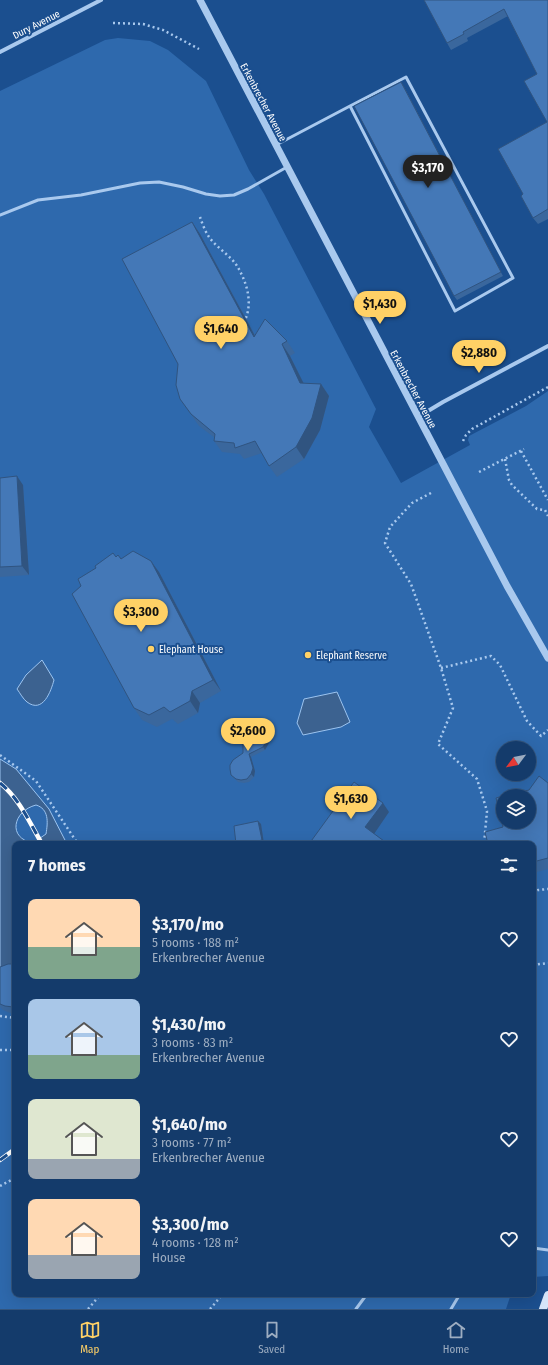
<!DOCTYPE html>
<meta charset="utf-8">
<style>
:root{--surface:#143b6b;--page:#214673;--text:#f1f3f6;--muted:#9dadc1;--line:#33557e;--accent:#ffd166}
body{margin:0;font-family:"Fira Sans Condensed",sans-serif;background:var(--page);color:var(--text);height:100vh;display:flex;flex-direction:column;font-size:15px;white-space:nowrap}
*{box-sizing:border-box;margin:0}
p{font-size:13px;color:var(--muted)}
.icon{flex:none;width:22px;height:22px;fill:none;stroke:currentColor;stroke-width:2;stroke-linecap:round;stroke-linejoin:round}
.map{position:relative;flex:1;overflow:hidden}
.drawer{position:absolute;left:12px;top:841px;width:524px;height:456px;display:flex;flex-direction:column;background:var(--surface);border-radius:8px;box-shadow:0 4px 16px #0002,0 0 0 1px var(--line)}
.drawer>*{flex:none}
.needle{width:26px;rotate:238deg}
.fabs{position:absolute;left:496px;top:741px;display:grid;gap:8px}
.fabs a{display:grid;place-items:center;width:40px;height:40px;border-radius:50%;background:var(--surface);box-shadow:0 4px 16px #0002,0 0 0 1px var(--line);font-size:20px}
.price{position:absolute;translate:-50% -34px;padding:0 9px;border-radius:14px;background:var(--accent);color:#111;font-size:13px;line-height:26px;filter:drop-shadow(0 1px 2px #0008)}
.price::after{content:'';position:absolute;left:50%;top:24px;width:12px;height:9px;margin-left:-6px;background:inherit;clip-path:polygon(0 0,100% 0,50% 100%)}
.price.on{background:#222;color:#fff}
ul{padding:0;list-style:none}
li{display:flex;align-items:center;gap:12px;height:100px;padding:0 16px}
li span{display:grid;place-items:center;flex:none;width:112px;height:80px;border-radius:8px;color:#555}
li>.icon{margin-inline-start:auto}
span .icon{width:48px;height:48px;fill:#fffc;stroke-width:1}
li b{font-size:17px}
h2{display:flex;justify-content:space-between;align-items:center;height:48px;padding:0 16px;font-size:17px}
.tabs{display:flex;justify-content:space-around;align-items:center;height:56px;border-top:1px solid var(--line);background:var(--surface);font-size:11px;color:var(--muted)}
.tabs a{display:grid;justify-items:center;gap:2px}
.tabs .on{color:var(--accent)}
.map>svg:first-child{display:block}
.green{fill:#2e69ad;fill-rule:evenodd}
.water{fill:#3c6290;stroke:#9cc4f0;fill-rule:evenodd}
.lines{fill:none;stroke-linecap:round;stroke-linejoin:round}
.path{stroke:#a9c9ee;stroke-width:2.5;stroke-dasharray:2 3;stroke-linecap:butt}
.service{stroke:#a9c9ee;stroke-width:3}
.minor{stroke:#a9c9ee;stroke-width:4}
.tertiary{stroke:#a9c9ee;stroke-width:7}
.secondary{stroke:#d6e6fa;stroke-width:8}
.rail-casing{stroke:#fff;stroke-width:4.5}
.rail{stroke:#1b4f8f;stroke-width:3;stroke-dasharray:9;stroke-linecap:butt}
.wall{fill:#3a679d}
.shaded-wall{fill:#305480}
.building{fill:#4478b7;stroke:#305480}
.poi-dot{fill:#ffd166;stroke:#1b4f8f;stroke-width:1.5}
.labels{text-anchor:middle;stroke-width:4;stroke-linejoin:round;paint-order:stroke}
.street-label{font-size:10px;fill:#fff;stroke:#1b4f8f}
.poi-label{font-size:10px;fill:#fff;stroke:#1b4f8f;text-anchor:start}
</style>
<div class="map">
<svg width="548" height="1309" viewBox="0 0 548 1309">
<rect width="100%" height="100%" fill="#1b4f8f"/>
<path class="green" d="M118,38L150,41L168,50L206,81L249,170L264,194L376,409L369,427L401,483L470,445L468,440L469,436L526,406L548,391V1276L533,1277V844H15V1294H511L506,1309H0V91L105,40ZM503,748H529V774H503ZM503,796H529V822H503Z"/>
<path class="water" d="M42,660L54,680C51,691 43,714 27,702C23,699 20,693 17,689L26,675Z
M337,692L350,722L341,727L303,735L297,723L304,699Z
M0,759L16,769L49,809L67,844H15V965L0,974ZM36,805C49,809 48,822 46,834L33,843C7,838 13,811 36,805Z"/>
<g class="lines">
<path class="path" d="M113,23L143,24L163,30L199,49
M200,217C202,223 205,231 209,237C217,248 230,255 237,266C247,282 253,303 245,320
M463,441L466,435L472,429L548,387
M521,451L548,500
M505,459L509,480L512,485L537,509L545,510L548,516
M479,472L524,449
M431,493L412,503L390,527L385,543L411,584L441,668L453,708L438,744L477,779L487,811L484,844
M441,668L491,656L500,665L527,721L541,736L548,730
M0,755L36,781L78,844
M533,893L538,890L548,889
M533,965L548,963
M0,1016L15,1018
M0,1050H15
M0,1186L15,1178
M88,1309L101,1294
M210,1309L223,1294"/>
<path class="service" d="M276,145L350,106L455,311L513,278L406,77L350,106
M0,215L38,200L81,195L140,183L159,182L183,187L206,194L220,196L234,195L248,189L287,167
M533,1248L548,1250
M356,1309L367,1294
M451,1309L460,1294"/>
<path class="minor" d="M0,52L101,0
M418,417L443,402L548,346"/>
<path class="tertiary" d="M200,0L507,586L548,658"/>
<path class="secondary" d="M543,1309L548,1295"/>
<g class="rail-casing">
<path id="rail" d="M0,783C19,798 30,823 42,844
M0,1160L15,1149"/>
</g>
<use href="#rail" class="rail"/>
</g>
<path class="wall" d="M424,0H548V219L538,224L533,218L523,194L547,122L537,74L508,16L467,38L468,41L451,50L447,43Z
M403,85L503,276L457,300L454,296Z
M192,222L200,234L255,335L287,341L295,353L290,356L303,383L321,384L329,396L320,430L304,459L277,477L269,466L262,453L244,459L240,454L222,452L214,441L215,438L199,426L180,399Z
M0,478L23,485L29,575L0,577Z
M116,556L159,572L221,691L200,703L198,713L178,724L172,719L157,727L142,720L134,708L81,586Z
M268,737L269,743L265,750L251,757L255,771L254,777L249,782L244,783L238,782L231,775L230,769Z
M548,783V869L533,873V844L503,827L529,790Z
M258,821L261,824L264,844H236Z
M15,964V1013H10L3,1010L0,1007V967Z"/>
<path class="shaded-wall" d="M401,82L403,85L503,276L501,272Z
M192,222L200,234L262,349L254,337Z
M282,344L290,356L309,394L300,383Z
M321,384L329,396L320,430L304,459L296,447Z
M17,476L23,485L29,575L22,566Z
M151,561L159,572L221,691L213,680Z
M192,691L200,703L198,713L190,701Z
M266,733L268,737L269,743L265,750L263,747Z
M249,754L251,757L255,771L254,777L251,774Z
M383,803L389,812L372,837L365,827Z
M258,821L261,824L264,844L262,840Z"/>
<path class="building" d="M424,0H548V209L533,218L521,196L523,194L498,149L547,122L524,81L537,74L504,9L463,32L464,34L447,43Z
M401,82L501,272L454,296L354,106Z
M192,222L254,337L265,319L287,341L282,344L300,383L321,384L312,418L296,447L269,466L255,441L235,448L234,443L214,441L215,434L191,414L180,399L176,385L178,364L122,259Z
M17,476L22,566L0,567V478Z
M133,551L151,561L213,680L192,691L190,701L170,712L164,707L149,715L134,708L72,594L81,586L78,579L96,568L95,566L113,553L116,557L118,555L121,559Z
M253,725L260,727L266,733L267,740L263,747L249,754L253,768L251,774L247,779L241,780L236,779L231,775L230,769V765L233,760L243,753V736L244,731L248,727Z
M539,776L548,783V858L533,862V844H488L485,832L503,827L496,798L503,796V822H529V796H504L529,790Z
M354,782L383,803L365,827L388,844H309Z
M258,821L262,840L243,844H236L234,826Z
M8,964H15V1006L13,1007L5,1006L0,1004V967Z"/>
<g class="poi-dot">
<circle cx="151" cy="649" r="4"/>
<circle cx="308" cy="655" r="4"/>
</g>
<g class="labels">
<g class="street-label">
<text transform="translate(36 24) rotate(-27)" y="4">Dury Avenue</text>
<text transform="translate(264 102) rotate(62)" y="4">Erkenbrecher Avenue</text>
<text transform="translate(414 389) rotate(62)" y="4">Erkenbrecher Avenue</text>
</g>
<g class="poi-label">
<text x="159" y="653">Elephant House</text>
<text x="316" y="659">Elephant Reserve</text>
</g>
</g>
</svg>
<div class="fabs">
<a><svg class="needle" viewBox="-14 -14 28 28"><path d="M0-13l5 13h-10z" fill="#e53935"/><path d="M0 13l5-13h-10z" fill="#9dadc1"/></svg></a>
<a><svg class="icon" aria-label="layers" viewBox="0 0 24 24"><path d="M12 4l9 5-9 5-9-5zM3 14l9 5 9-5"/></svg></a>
</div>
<b class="price on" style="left:428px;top:189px">$3,170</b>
<b class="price" style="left:380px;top:325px">$1,430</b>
<b class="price" style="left:221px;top:350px">$1,640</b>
<b class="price" style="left:479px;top:374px">$2,880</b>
<b class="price" style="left:141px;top:633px">$3,300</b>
<b class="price" style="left:248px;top:752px">$2,600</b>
<b class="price" style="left:351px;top:820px">$1,630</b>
<section class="drawer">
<h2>7 homes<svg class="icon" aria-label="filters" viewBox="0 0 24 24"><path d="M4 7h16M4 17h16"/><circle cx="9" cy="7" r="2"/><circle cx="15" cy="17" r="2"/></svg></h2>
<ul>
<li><span style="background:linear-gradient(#ffd9b3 60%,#7fa58c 0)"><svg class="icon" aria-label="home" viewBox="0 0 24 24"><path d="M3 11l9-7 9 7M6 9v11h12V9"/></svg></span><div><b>$3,170/mo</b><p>5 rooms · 188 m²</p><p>Erkenbrecher Avenue</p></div><svg class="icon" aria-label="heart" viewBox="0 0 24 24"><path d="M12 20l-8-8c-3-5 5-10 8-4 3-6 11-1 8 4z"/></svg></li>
<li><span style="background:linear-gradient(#a9c7e8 70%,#7fa58c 0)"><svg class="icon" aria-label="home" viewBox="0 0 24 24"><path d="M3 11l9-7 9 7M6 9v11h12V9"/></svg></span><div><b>$1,430/mo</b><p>3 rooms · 83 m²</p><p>Erkenbrecher Avenue</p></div><svg class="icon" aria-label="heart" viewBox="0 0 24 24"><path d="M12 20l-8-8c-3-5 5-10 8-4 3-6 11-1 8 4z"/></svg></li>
<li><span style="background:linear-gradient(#dfe7d0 75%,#9aa5b1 0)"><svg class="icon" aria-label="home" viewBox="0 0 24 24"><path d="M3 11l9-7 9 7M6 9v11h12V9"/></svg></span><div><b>$1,640/mo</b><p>3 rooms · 77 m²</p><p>Erkenbrecher Avenue</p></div><svg class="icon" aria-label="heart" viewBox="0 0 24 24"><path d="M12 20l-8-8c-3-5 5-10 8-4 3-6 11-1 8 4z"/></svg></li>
<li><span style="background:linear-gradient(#ffd9b3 70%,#9aa5b1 0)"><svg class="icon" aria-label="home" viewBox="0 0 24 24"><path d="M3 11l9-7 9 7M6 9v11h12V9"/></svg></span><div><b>$3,300/mo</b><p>4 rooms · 128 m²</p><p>House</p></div><svg class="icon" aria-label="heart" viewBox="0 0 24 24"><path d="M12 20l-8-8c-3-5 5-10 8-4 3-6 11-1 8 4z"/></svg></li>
</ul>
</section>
</div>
<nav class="tabs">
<a class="on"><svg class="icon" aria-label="map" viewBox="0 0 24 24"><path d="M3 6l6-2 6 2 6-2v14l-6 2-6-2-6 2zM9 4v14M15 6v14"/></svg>Map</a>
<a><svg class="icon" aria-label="saved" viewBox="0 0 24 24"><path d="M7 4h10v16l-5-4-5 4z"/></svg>Saved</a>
<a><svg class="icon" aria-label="home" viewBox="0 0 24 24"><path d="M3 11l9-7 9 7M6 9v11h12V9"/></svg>Home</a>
</nav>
